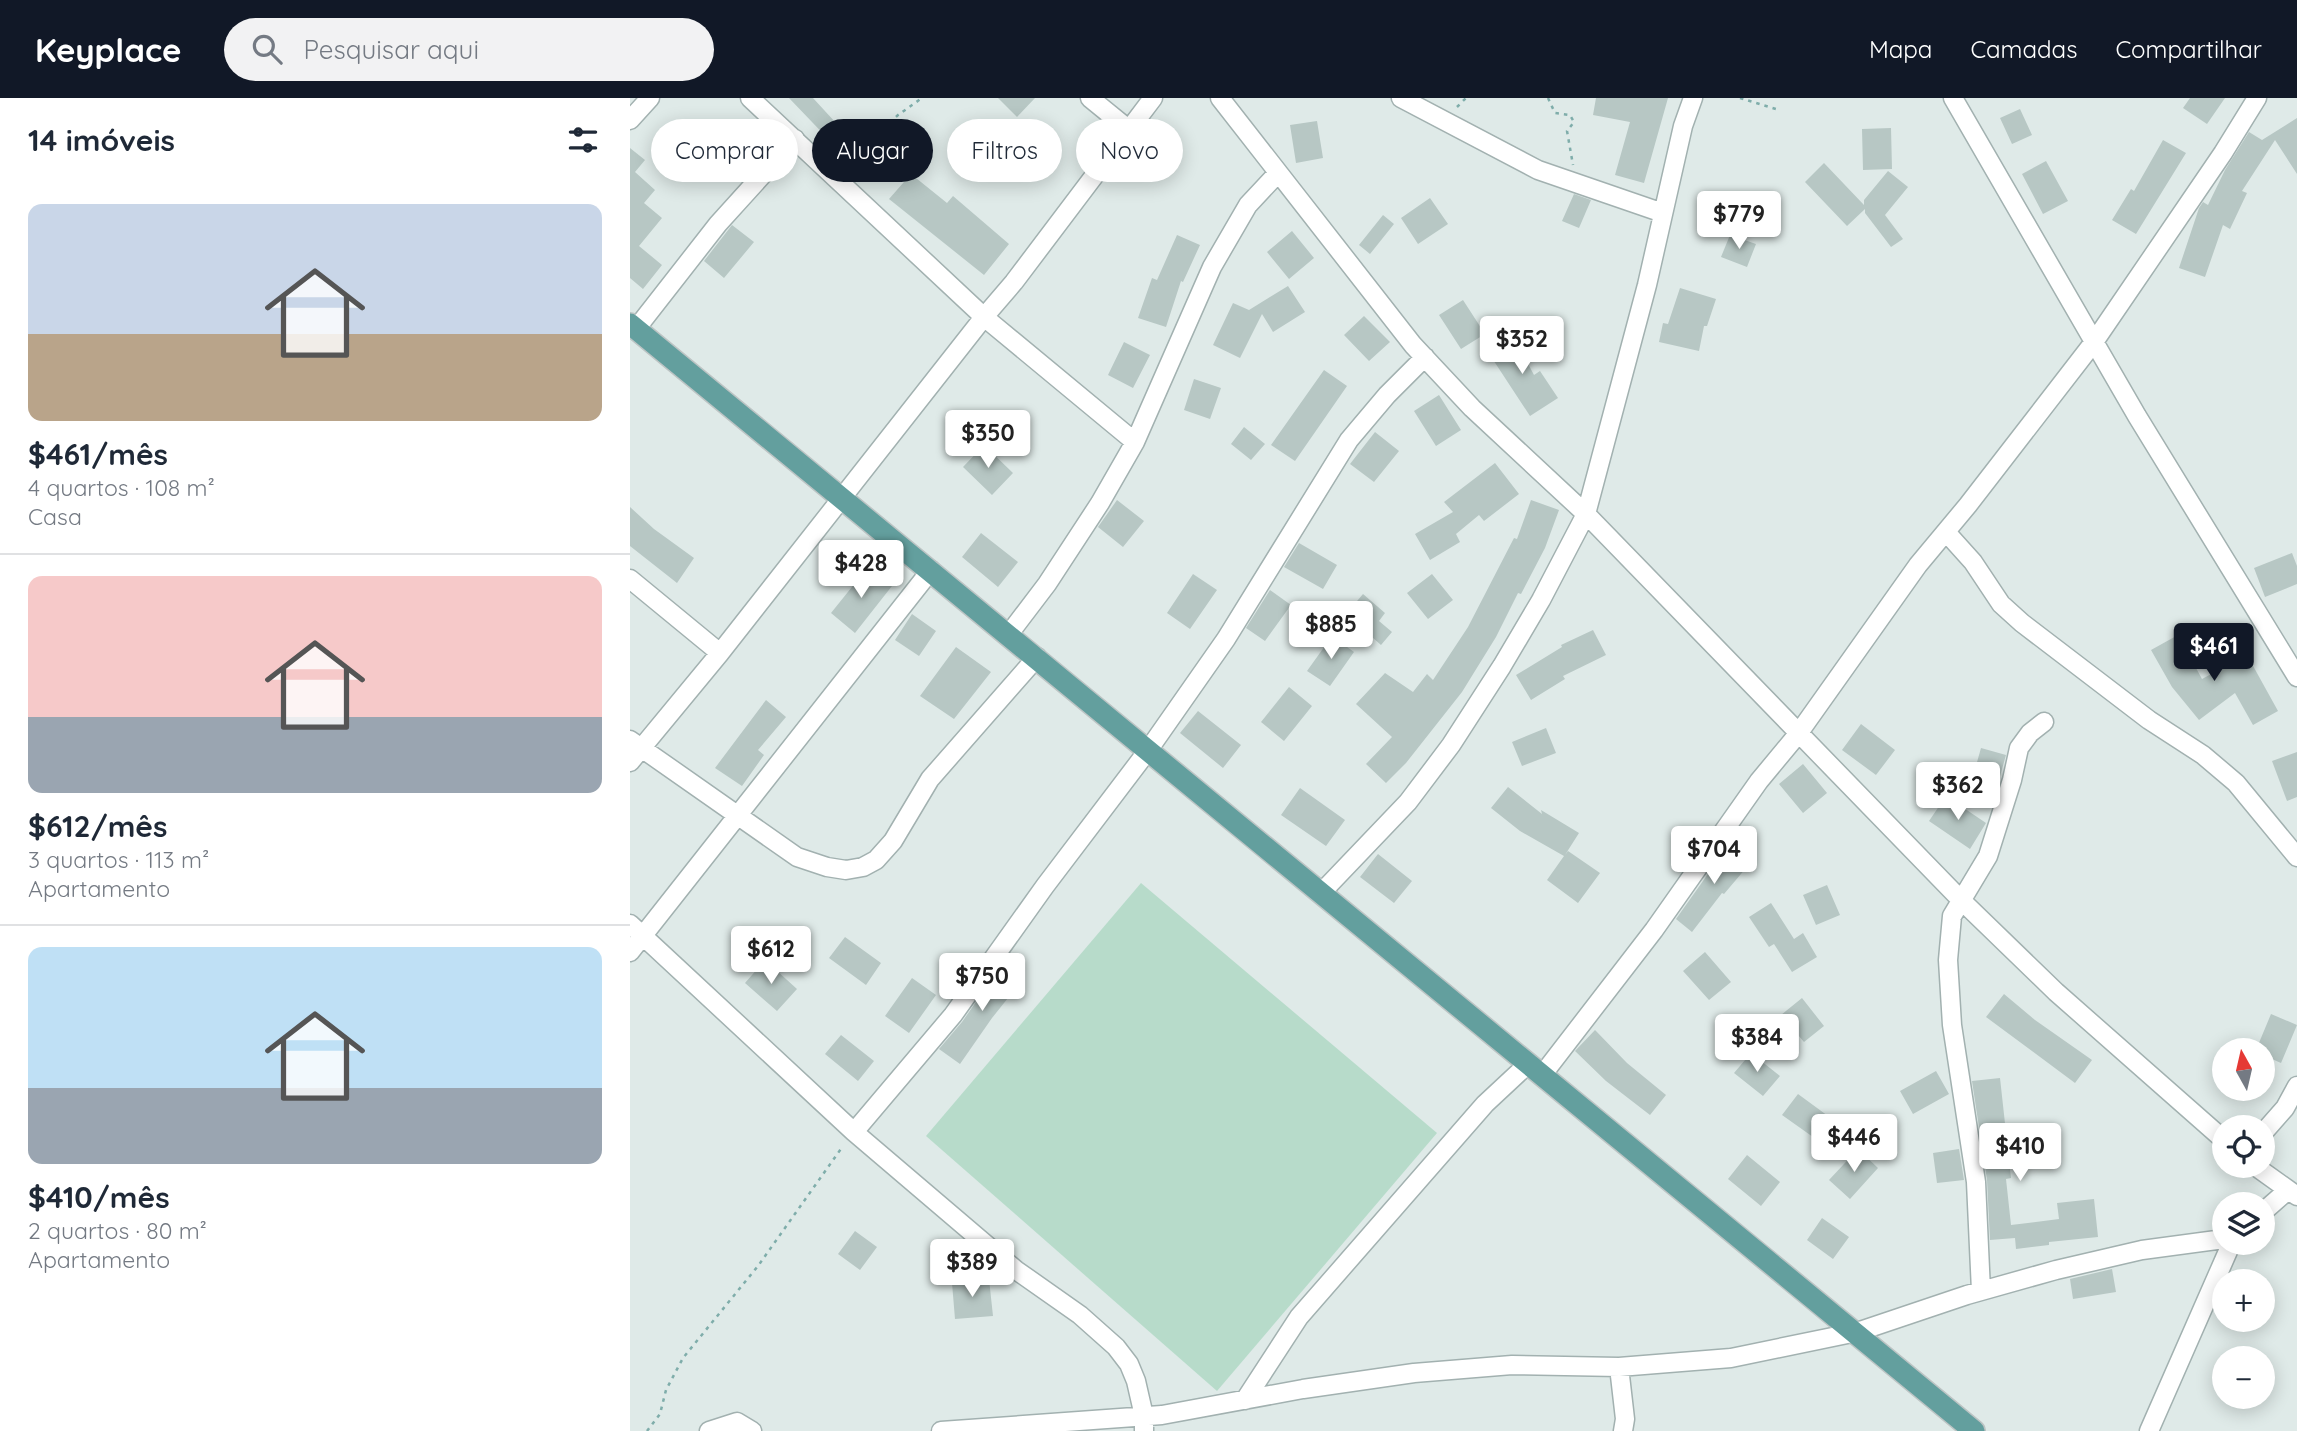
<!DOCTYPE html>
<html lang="pt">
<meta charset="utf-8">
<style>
:root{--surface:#fff;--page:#f2f2f3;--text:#1f2937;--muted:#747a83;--line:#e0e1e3;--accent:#111827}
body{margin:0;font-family:Quicksand,sans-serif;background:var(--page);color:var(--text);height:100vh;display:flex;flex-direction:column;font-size:26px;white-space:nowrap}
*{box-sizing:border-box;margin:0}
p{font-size:23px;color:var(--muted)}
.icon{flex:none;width:38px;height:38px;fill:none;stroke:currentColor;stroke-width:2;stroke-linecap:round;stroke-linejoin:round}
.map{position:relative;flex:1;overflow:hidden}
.drawer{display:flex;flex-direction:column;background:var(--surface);width:630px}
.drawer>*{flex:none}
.hud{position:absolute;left:21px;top:21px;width:665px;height:63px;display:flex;gap:14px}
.needle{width:46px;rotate:352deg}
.fabs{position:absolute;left:1582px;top:940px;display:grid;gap:14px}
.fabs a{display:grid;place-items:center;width:63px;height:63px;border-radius:50%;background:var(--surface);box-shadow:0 4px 18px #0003;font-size:35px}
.price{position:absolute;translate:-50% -60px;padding:0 16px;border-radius:7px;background:#fff;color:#222;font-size:23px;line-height:46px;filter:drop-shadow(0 2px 4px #0008)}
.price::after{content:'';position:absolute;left:50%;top:42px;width:21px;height:16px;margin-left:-10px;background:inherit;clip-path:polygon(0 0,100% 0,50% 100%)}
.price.current{background:var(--accent);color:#fff}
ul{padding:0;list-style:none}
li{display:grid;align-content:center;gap:14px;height:371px;padding:0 28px}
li+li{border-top:2px solid var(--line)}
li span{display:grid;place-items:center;height:217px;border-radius:14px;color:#555}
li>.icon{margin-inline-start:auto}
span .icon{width:126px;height:126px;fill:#fffc;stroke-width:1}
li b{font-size:30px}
h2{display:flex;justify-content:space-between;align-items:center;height:84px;padding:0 28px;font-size:30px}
.chip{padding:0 24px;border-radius:32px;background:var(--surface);box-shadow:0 4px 18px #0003;font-size:24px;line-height:63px}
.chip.current{background:var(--accent);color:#fff}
header{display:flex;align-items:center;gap:42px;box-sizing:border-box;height:98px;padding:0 35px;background:var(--accent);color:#fff}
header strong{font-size:33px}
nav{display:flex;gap:38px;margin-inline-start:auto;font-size:24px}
.search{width:490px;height:63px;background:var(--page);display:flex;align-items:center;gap:18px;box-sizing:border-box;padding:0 24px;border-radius:38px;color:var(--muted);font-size:26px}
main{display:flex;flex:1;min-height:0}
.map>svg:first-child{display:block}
.green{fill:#b7dbca}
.building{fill:#b7c7c4}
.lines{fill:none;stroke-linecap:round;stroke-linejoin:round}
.minor-casing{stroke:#a2b1b0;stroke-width:21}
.major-casing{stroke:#bcc4c4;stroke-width:24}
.path{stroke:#7fadaa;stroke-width:2.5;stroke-dasharray:3.5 5;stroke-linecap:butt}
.minor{stroke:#fff;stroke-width:18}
.major{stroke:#639f9e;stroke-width:21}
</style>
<header>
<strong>Keyplace</strong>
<div class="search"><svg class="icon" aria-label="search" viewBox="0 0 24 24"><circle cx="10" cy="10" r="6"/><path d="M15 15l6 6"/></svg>Pesquisar aqui</div>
<nav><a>Mapa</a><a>Camadas</a><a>Compartilhar</a></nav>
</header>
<main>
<section class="drawer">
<h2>14 imóveis<svg class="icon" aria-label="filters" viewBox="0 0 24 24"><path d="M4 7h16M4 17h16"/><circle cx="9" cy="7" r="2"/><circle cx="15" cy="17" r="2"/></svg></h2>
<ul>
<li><span style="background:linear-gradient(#c9d6e8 60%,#b9a48a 0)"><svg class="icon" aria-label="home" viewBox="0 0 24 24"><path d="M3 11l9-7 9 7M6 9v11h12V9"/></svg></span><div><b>$461/mês</b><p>4 quartos · 108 m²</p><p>Casa</p></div></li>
<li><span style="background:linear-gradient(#f6c9c9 65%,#9aa5b1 0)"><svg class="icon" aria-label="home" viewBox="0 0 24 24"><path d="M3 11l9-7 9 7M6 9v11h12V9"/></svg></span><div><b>$612/mês</b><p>3 quartos · 113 m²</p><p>Apartamento</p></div></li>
<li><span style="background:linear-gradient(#bfe0f5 65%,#9aa5b1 0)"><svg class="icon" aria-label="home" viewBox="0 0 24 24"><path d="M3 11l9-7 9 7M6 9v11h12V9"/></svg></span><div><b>$410/mês</b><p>2 quartos · 80 m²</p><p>Apartamento</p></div></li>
</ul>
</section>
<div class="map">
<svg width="1667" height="1333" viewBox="0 0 1667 1333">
<rect width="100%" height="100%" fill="#dfeae8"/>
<path class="green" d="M511,785L807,1035L587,1293L296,1038Z"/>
<path class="building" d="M159,0H183L217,37L205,48Z
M368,0H405L387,19Z
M966,0H1038L1014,85L985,77L1000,24L963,17Z
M1560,0H1595L1577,26L1553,10Z
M1390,11L1402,37L1382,46L1370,20Z
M1667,20V76L1645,42L1612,93L1617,95L1600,131L1593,127L1575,179L1549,170L1569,110L1573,104L1578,107L1595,72L1619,34L1632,42Z
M687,23L693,60L666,65L660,27Z
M65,28L81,48L52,72L35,52Z
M516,28L538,47L511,79L491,62Z
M1261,30L1262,71L1233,72L1232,31Z
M1533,42L1556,55L1506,136L1482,122L1501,91L1504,93Z
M0,50L15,62L5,74L25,92L14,105L32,120L9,148L32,167L13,191L0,180Z
M1416,63L1438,103L1413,116L1392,76Z
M1194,65L1234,107V102L1258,73L1278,89L1255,117L1273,141L1261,149L1235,115V111L1217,128L1175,84Z
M281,76L317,105L323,98L379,146L354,177L259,101Z
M944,96L961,102L949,130L932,123Z
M800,100L818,126L788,146L771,120Z
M753,117L764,126L740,156L729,147Z
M102,127L124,144L94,180L74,163Z
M662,133L684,160L659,181L637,154Z
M547,137L570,147L553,184L551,183L536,229L508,220L522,180L527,182Z
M1100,137L1126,146L1117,169L1091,159Z
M658,188L675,214L643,234L632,216L610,260L583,247L603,205L619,212Z
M1050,190L1086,201L1077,228H1074L1069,253L1029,244L1033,225L1038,226Z
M833,202L855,236L831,251L809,217Z
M734,218L760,244L739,263L714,237Z
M882,236L904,277L910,273L928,300L900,318L856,251Z
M494,244L520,257L503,290L478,277Z
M694,272L717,288L665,363L641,347Z
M564,281L591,290L580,321L554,312Z
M809,297L831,332L806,348L784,313Z
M614,329L635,346L621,362L601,346Z
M745,334L769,353L744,384L720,366Z
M354,347L383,375L362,397L333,369Z
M865,365L889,396L854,423L849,417L826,436L830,444L800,462L785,436L823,414L814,404Z
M487,402L514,423L493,449L468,429Z
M901,402L929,412L915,450L891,496L888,495L866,539L832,594L776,665L756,685L736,666L762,639L726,606L755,575L783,594L797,576L803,582L838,529L884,440L887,441Z
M0,409L24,431L64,460L47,485L0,448Z
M351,435L388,464L368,489L332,459Z
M669,445L707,467L693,491L654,469Z
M1662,455L1667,468V486L1635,499L1624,470Z
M238,469L262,488L225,535L201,515Z
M563,476L587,492L560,531L537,515Z
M802,476L823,502L798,521L777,495Z
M640,492L661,507L635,543L616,530Z
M733,496L755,515L749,523L762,534L751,547L716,516Z
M282,516L306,533L289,558L265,542Z
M963,532L976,557L933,578L935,581L901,602L886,577L932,549L931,547Z
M1548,537L1572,581L1617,557L1648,613L1623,627L1605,595L1569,622L1542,589L1521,552Z
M702,538L724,554L700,588L677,573Z
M326,549L361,574L324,621L290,598Z
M659,589L682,608L654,643L631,624Z
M136,602L156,619L128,652L134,657L112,688L85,670Z
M568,613L611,647L593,670L550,635Z
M1231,626L1265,652L1246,677L1212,652Z
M916,630L926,655L892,668L882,644Z
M1351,650L1376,657L1363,703L1338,696Z
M1667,654V699L1657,703L1642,663Z
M1173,666L1197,695L1173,715L1149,686Z
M878,689L912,716L911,712L949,735L935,757L938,753L970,775L948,805L917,782L934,758L890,733L861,710Z
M670,690L715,722L696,748L651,717Z
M1316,698L1356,725L1340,751L1299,723Z
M1100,745L1122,763L1094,796L1092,795L1062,834L1046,821Z
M748,756L782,783L764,805L730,779Z
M1197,787L1210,817L1186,827L1173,797Z
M1141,805L1164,841L1173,835L1187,859L1162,874L1144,846L1139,849L1119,819Z
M215,839L251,865L236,887L199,860Z
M1075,854L1101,884L1079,902L1053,873Z
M135,862L167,891L147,913L115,885Z
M374,864L394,880L362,920L330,966L309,951L332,924Z
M282,880L306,897L279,935L255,918Z
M1374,896L1405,922L1462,962L1445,985L1356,919Z
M1172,900L1194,928L1174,944L1151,917Z
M1641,916L1667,927L1651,965L1633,957V952H1626Z
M965,932L997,965L1036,997L1020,1017L976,983L945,953Z
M211,937L244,963L228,983L195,956Z
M1121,955L1150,978L1133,998L1104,975Z
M1306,973L1319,996L1283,1016L1270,993Z
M1370,980L1381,1080L1376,1081L1381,1127L1429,1121L1427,1105L1464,1101L1468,1139L1419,1144V1147L1386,1151L1385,1140L1360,1142L1357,1082L1342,983Z
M1168,996L1198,1018L1183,1039L1152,1017Z
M1228,1051L1248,1070L1220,1101L1199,1082Z
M1329,1051L1334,1082L1307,1085L1303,1055Z
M1117,1057L1150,1084L1131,1108L1098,1081Z
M1192,1120L1219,1139L1203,1161L1177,1142Z
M225,1133L247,1149L230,1172L208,1156Z
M1482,1171L1486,1194L1443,1201L1440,1181Z
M359,1181L363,1218L325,1221L322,1185Z"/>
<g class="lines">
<g class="minor-casing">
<path id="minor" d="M120,0L354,219L505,344
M460,0L498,31
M590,0L783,247L842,310L956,416L1331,802L1426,894L1594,1042
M771,0L908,72L1033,115
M1323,0L1507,318L1667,579
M0,22L20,0
M6,231L88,126L165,41
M1316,434L1343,464L1371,506L1392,525L1519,622L1573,657L1606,685L1667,759
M0,481L90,555
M379,536L417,486L470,405L505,344L582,169L618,107L647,76
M0,642L167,759L197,769L216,772L233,769L246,762L263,743L300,681L407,559
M0,664L90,555L354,219L384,184L523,0
M692,794L778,704L821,647L872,568L911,502L956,416L1017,187L1053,28L1063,0
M0,826L224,1034L386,1172L450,1217L486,1249L499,1266L506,1283L514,1318V1333
M0,854L301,472
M913,976L1024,832L1129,683L1168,636L1288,467L1338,407L1464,244L1593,55L1627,0
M224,1034L323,917L415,788L519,651L596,541L719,342L757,297L795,259
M1633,1035L1655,1010L1667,988
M1625,1068L1667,1098
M1633,1114L1658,1092
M1351,1193L1346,1084L1322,927L1318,862L1322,818L1358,758L1382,682L1389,650L1400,635L1414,624
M989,1269L995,1321L993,1333
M615,1302L669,1219L855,1006L899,965
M79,1333L107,1324L122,1333
M311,1333L532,1317L673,1291L784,1275L882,1267L989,1269L1101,1260L1227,1234L1337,1197L1426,1172L1512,1152L1594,1141
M1519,1333L1602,1144"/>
</g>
<g class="major-casing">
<path id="major" d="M0,226L1344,1333"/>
</g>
<path class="path" d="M918,0L925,15L940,17L944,24L937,33L943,67
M1110,0L1149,12
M827,9L836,0
M216,65L268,17L292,0
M17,1333L30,1316L36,1292L53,1260L128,1168L213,1048"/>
<use href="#minor" class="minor"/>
<use href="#major" class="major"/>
</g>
</svg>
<div class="fabs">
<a><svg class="needle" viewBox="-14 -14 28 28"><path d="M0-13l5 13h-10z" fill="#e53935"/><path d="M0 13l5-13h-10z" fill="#747a83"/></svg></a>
<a><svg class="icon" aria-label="locate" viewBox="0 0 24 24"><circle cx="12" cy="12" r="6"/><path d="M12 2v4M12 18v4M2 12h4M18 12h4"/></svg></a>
<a><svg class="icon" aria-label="layers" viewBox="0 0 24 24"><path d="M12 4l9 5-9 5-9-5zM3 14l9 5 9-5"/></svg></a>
<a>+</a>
<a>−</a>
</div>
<b class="price" style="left:1109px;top:153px">$779</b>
<b class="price" style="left:892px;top:278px">$352</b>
<b class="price" style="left:358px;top:372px">$350</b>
<b class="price" style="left:231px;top:502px">$428</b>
<b class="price" style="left:701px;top:563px">$885</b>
<b class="price current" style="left:1584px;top:585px">$461</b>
<b class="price" style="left:1328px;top:724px">$362</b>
<b class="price" style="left:1084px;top:788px">$704</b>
<b class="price" style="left:141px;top:888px">$612</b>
<b class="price" style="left:352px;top:915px">$750</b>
<b class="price" style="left:1127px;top:976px">$384</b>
<b class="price" style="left:1224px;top:1076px">$446</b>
<b class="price" style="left:1390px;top:1085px">$410</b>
<b class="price" style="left:342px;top:1201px">$389</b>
<div class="hud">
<a class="chip">Comprar</a>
<a class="chip current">Alugar</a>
<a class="chip">Filtros</a>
<a class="chip">Novo</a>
</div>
</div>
</main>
